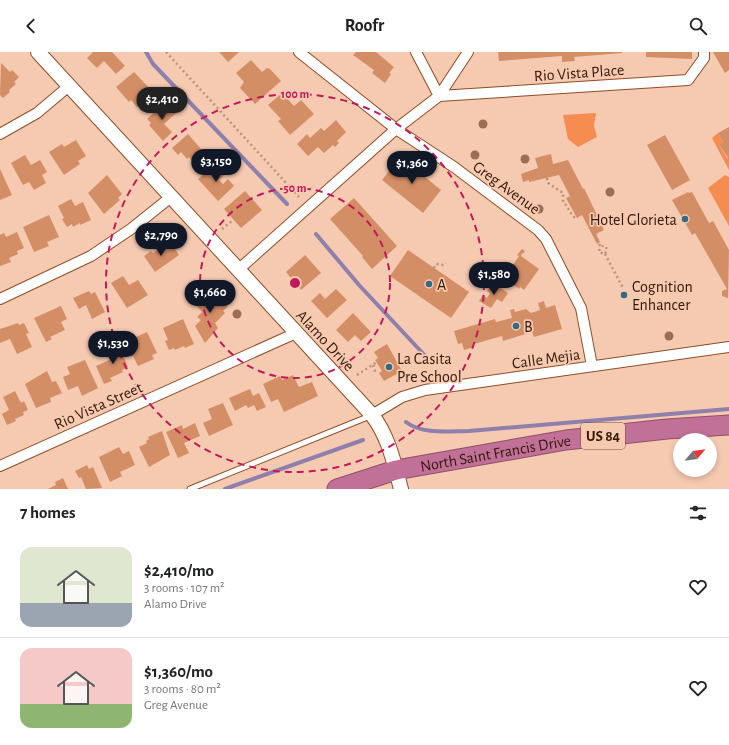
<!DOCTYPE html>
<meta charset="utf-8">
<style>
:root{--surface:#fff;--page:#f6f6f6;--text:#202124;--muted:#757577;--line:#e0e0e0;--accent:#111827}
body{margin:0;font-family:"Alegreya Sans",sans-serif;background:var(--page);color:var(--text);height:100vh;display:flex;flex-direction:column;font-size:15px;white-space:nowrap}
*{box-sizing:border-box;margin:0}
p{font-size:13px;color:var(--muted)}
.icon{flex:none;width:22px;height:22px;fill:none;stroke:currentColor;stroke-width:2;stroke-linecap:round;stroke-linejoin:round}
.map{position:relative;height:437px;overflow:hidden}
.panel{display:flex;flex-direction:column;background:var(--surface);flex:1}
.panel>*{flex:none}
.needle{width:26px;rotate:61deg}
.controls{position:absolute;left:673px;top:381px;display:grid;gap:8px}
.controls a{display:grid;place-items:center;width:44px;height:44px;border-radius:50%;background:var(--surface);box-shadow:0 2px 6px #0003;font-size:20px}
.price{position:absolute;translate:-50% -34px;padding:0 9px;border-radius:14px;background:var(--accent);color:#fff;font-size:13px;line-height:26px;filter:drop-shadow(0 1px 2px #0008)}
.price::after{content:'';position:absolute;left:50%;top:24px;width:12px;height:9px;margin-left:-6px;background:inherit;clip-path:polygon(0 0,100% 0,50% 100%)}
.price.selected{background:#222;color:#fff}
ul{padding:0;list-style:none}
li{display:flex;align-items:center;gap:12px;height:100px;padding:0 20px}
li+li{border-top:1px solid var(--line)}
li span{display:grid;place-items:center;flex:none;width:112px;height:80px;border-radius:12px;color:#555}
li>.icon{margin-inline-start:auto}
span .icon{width:48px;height:48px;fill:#fffc;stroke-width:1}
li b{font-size:17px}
h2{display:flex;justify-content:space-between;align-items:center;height:48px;padding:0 20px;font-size:17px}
header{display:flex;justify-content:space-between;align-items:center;height:52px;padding:0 20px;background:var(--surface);font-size:18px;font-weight:700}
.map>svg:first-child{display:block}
.green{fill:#f48d4f}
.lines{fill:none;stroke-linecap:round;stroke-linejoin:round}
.stream{stroke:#8e7fac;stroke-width:4}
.building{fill:#d48e66}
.lane-casing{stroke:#8d4d26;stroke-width:7}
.street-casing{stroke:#8d4d26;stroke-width:12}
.secondary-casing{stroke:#8d4d26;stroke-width:16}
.highway-casing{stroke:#8f5165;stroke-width:21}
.path{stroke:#b9927c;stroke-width:2.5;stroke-dasharray:2 3;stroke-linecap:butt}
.lane{stroke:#fff;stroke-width:5}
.street{stroke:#fff;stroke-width:10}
.secondary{stroke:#fff;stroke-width:14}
.highway{stroke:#c17098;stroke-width:19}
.tree{fill:#9c6f53}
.ring{fill:none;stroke:#c2185b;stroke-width:2;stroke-dasharray:7 5}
.poi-dot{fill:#316a83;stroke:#f6c9b1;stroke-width:1.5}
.labels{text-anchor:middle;stroke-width:3.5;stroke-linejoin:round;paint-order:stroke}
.shield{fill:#f6c9b1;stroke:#6e4d3a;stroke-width:1}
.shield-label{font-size:15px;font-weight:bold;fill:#331807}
.street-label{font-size:16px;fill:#331807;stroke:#f6c9b1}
.poi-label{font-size:16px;fill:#331807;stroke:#f6c9b1;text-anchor:start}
.centre{fill:#c2185b;stroke:#f6c9b1;stroke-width:2}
.ring-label{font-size:12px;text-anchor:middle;font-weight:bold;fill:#c2185b;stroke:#f6c9b1;stroke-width:3.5;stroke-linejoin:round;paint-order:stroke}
</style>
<header><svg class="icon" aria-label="back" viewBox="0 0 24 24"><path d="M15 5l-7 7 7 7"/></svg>Roofr<svg class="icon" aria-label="search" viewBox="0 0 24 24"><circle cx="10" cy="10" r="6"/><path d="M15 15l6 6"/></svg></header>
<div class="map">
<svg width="729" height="437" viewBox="0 0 729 437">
<rect width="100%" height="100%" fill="#f6c9b1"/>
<path class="green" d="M596,61L594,74L597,85L578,95L568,87L563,63Z
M718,81L723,90L719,92L727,106H729V118L712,86Z
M725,123L729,125V174L708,136Z"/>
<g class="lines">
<path class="stream" d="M146,0L153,12L287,152
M316,182L359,233L430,309
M406,370C423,383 449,379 469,379L729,357
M225,437L363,388"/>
</g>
<path class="building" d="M93,0H112L125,14L116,22L104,9L97,16L87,6Z
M219,0H239L228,10Z
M356,0H376L394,15L389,21L391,22L385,31L372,21L374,18L353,3Z
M498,0H622V1L574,5L575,9L562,10V4L499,9Z
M646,0H692V7L646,5Z
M713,0H729V18L725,21Z
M251,8L262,20L267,16L270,17L281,29L255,52L240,36L244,30L236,21Z
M1,11L10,20L12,18L19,25L14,30L16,32L9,38L10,40L3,46L0,43Z
M134,20L153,40L137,55L131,48L129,50L116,35Z
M282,41L294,54L301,48L314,62L290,83L278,69L281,67L268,53Z
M165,50L176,61L164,72L172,80L163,89L149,73L151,71L147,67Z
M336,68L346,80L337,89L339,91L335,95L333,93L324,101L318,95L308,104L297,92L307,82L310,86L321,76L324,79Z
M729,75V106H728L719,92L723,90L718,81Z
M188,82L207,104L196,114L189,105L187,107L181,100L178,103L172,96Z
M665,83L690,128L672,138L647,93Z
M76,88L86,104L78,109L80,112L64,123L49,100L62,92L64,95Z
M551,102L553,112L568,108L583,137L584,136L604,178L596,182L600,190L597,192L582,163L577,166L566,146L570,144L559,123L529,130V128L523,130L521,122L538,116L535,106Z
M25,103L31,113L40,108L47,120L42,123L46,131L34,138L29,130L23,133L11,111Z
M400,105L441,138L423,161L382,128Z
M215,113L224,123L219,128L223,132L228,127L234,134L218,149L198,127Z
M0,117L12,143L0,148Z
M107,123L122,142L118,146L120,148L104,162L88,141Z
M245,139L262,158L241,176L224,157Z
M688,140L689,141L692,140L709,171L713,169L729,198L728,246L722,244V239L727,237L695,181L692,183L672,148Z
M354,146L397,194L372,217L362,205L363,204L330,167Z
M71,147L75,154L83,150L91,168L80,173V171L73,175L72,172L67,175L62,167L64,166L58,154Z
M49,163L59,185L47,190L49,194L34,200L23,175Z
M17,180L24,196L17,199L18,202L9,206L11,210L0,214V183L4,181L6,185Z
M171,191L179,203L155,220L144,204L151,199L153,201L164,193L165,195Z
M522,197L525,199L523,202L522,201L521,204L539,217L524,238L520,235L519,237L504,226L519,204L517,203Z
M408,198L469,240L451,266L390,224Z
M305,203L321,221L301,238L286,220Z
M123,224L129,233L138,228L148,243L127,256L111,231Z
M493,231L508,241L502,250L497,247L491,256L479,249L483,243L487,246L490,241L487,239Z
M210,237L228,254L223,259L225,261L215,271L218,276L205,291L195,274L201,268L197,265L202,260L195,252Z
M336,237L347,248L327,266L311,249L320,241L325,247Z
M89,239L91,242L95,240L105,260L92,267L86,253L79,257L73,246Z
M544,249L546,256L555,253L562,277L534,285L532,280L503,289L502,284L474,292V295L464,298L462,291L458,292L454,279L495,267L496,270L512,266L510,258L514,257L515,260L526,257L531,261L540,258L538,251Z
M61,254L67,267L61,270L65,278L50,285L52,287L46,290L34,266Z
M353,261L371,280L361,289L355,283L348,290L336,278Z
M183,267L194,292L185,296L184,294L175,298L174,296L169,298L165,289L168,288L163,276Z
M18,271L19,273L24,271L29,281L26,282L32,295L17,302L10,287L0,291V277Z
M130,279L134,286L147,280L157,301L152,303L154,307L138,314L133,304L131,305L121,283Z
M118,291L128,315L122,318L123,320L110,326L112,329L104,332L96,314L114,306L111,299L113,294Z
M387,292L402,319L384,329L379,321L382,319L375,308L378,306L374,300Z
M85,308L98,336L82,344L78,334L68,338L63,325L70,322L67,315Z
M47,319L52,330L56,329L62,341L50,346L51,350L36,356L25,332Z
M293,323L299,335L312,330L318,344L284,360L278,347L271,350L263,332L280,324L282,328Z
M250,337L253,344L259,341L266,355L257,359L254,353L248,356L246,353L235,359L229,346Z
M15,339L21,351L24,349L28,358L23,360L24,363L15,367L16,369L7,373L2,362L9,358L3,345Z
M223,351L233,373L209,384L203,371L212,367L208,357Z
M195,371L200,384L184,391L189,401L178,406L166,380L182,373L183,377Z
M162,379L170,403L149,415L139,395L147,391L146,389L149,387L148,385Z
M119,395L123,402L129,399L135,413L120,420L122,424L110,430L99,405Z
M87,413L89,417L93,415L102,436L86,437L81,425L79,426L75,419Z
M63,426L68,437H48L56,433L55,430Z"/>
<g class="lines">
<g class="lane-casing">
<path id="lane" d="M190,437L370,364"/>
</g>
<g class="street-casing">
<path id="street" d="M299,0L396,77L454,115L538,178L546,187L581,256L592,314
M416,0L439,44
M439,44L688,28L704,6V0
M0,82L37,61L69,34
M238,218L396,77L439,44L468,0
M0,247L91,204L131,177L171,145
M372,363L402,345L425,338L729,295
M0,414L296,281"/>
</g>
<g class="secondary-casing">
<path id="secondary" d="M38,0L372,363C389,385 394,411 401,437"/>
</g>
<g class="highway-casing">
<g id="highway">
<path id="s1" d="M337,437L396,418L566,388L667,377L729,373"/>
</g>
</g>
<path class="path" d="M166,0L299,145
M547,126L548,131L563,141V150C568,154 569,160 575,166
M222,177L233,168
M595,183L600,194L599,200L605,202L607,197L605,194H600
M605,202L623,236
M434,216L436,212L444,213L446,211
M373,313L376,322
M357,323L377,310"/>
<use href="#lane" class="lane"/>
<use href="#street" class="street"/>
<use href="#secondary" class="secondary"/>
<use href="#highway" class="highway"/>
</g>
<g class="tree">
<circle cx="483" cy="72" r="4.5"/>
<circle cx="475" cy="103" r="4.5"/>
<circle cx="525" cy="107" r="4.5"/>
<circle cx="610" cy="140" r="4.5"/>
<circle cx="539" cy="157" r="4.5"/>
<circle cx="237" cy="262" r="4.5"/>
<circle cx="669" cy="284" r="4.5"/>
</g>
<g class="ring">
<circle cx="295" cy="231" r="95"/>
<circle cx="295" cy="231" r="189"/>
</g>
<g class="poi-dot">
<circle cx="685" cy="167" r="4"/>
<circle cx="429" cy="232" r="4"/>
<circle cx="624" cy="243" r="4"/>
<circle cx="516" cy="274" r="4"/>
<circle cx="389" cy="315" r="4"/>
</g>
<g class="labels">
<rect class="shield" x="581" y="371" width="44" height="26" rx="3"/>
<g class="shield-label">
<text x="603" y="389">US 84</text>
</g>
<g class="street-label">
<text transform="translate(579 20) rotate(-4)" y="6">Rio Vista Place</text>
<text transform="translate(507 135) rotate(36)" y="6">Greg Avenue</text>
<text transform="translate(326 288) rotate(47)" y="6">Alamo Drive</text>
<text transform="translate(546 306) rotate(-8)" y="6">Calle Mejia</text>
<text transform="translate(98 353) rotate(-24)" y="6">Rio Vista Street</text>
<text dy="6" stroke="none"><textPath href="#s1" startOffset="163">North Saint Francis Drive</textPath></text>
</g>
<g class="poi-label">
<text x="677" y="173" text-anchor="end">Hotel Glorieta</text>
<text x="437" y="238">A</text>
<text x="632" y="240">Cognition<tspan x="632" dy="18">Enhancer</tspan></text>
<text x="524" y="280">B</text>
<text x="397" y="312">La Casita<tspan x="397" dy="18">Pre School</tspan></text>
</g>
</g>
<circle cx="295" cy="231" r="6" class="centre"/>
<g class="ring-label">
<text x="295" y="46">100 m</text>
<text x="295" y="140">50 m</text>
</g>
</svg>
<div class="controls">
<a><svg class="needle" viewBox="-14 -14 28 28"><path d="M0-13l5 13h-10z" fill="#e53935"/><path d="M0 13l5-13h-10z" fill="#757577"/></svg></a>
</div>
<b class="price selected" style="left:162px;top:69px">$2,410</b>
<b class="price" style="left:216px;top:131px">$3,150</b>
<b class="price" style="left:412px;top:133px">$1,360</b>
<b class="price" style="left:161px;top:205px">$2,790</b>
<b class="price" style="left:494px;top:244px">$1,580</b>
<b class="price" style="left:210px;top:262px">$1,660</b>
<b class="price" style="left:113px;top:313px">$1,530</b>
</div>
<section class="panel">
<h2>7 homes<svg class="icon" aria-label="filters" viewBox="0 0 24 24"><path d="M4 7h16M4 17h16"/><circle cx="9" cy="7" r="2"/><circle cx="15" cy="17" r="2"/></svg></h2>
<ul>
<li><span style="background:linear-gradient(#dfe7d0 70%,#9aa5b1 0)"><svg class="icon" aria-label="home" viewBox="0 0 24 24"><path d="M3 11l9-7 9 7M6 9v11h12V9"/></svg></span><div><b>$2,410/mo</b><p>3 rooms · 107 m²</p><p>Alamo Drive</p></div><svg class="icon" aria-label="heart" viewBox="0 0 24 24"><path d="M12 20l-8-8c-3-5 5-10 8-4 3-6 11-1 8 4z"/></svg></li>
<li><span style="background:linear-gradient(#f6c9c9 70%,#8fb573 0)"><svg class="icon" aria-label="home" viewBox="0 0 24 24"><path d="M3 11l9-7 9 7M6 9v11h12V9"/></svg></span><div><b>$1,360/mo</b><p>3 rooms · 80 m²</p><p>Greg Avenue</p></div><svg class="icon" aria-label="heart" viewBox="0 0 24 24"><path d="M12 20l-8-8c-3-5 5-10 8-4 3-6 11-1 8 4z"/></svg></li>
</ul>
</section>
